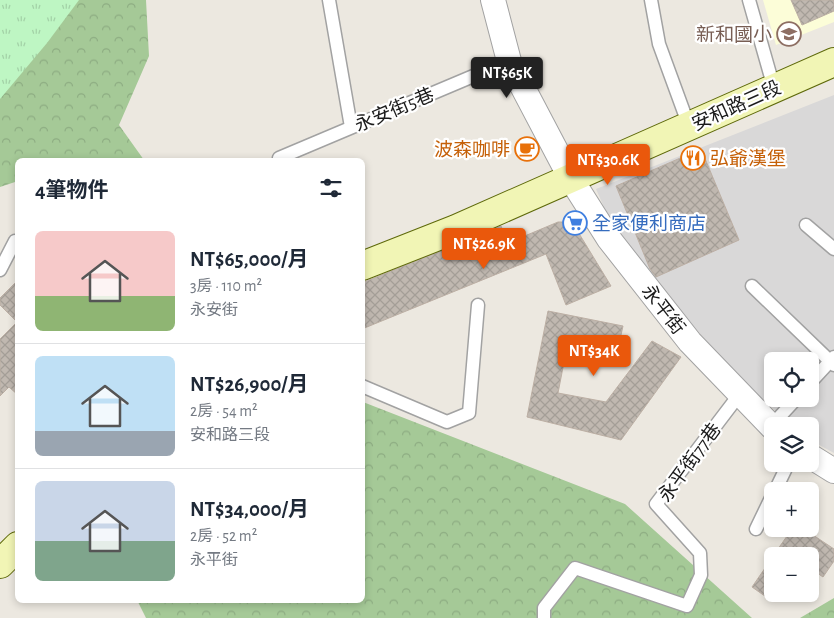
<!DOCTYPE html>
<html lang="zh-TW">
<meta charset="utf-8">
<style>
:root{--surface:#fff;--page:#f6f6f7;--text:#1f2937;--muted:#747a83;--line:#e0e1e3;--accent:#ea580c}
body{margin:0;font-family:"Alegreya Sans","Noto Sans TC",sans-serif;background:var(--page);color:var(--text);height:100vh;display:flex;flex-direction:column;font-size:19px;white-space:nowrap}
*{box-sizing:border-box;margin:0}
p{font-size:16px;color:var(--muted)}
.icon{flex:none;width:28px;height:28px;fill:none;stroke:currentColor;stroke-width:2;stroke-linecap:round;stroke-linejoin:round}
.map{position:relative;flex:1;overflow:hidden}
.drawer{position:absolute;left:15px;top:158px;width:350px;height:445px;display:flex;flex-direction:column;background:var(--surface);border-radius:8px;box-shadow:0 2px 8px #0003}
.drawer>*{flex:none}
.tools{position:absolute;left:764px;top:352px;display:grid;gap:10px}
.tools a{display:grid;place-items:center;width:55px;height:55px;border-radius:8px;background:var(--surface);box-shadow:0 2px 8px #0003;font-size:25px}
.price{position:absolute;translate:-50% -42px;padding:0 11px;border-radius:5px;background:var(--accent);color:#fff;font-size:16px;line-height:32px;filter:drop-shadow(0 1px 2px #0008)}
.price::after{content:'';position:absolute;left:50%;top:30px;width:15px;height:11px;margin-left:-8px;background:inherit;clip-path:polygon(0 0,100% 0,50% 100%)}
.price.current{background:#222;color:#fff}
ul{padding:0;list-style:none}
li{display:flex;align-items:center;gap:15px;height:125px;padding:0 20px}
li+li{border-top:1px solid var(--line)}
li span{display:grid;place-items:center;flex:none;width:140px;height:100px;border-radius:8px;color:#555}
li>.icon{margin-inline-start:auto}
span .icon{width:60px;height:60px;fill:#fffc;stroke-width:1}
li b{font-size:21px}
h2{display:flex;justify-content:space-between;align-items:center;height:60px;padding:0 20px;font-size:21px}
.map>svg:first-child{display:block}
.residential{fill:#d9d8d8;fill-rule:evenodd}
.education{fill:#fcfdd8}
.forest{fill:url(#forest-crowns)}
.park{fill:url(#park-tufts)}
.building{fill:url(#building-cross-hatch);stroke:#bcafa4}
.lines{fill:none;stroke-linecap:round;stroke-linejoin:round}
.service-casing{stroke:#a2a2a2;stroke-width:15}
.minor-casing{stroke:#a2a2a2;stroke-width:26}
.secondary-casing{stroke:#5e690a;stroke-width:30}
.service{stroke:#fff;stroke-width:12}
.minor{stroke:#fff;stroke-width:24}
.secondary{stroke:#f1f5b5;stroke-width:28}
.labels{text-anchor:middle;stroke-width:4.5;stroke-linejoin:round;paint-order:stroke}
.education-label{font-size:19px;fill:#785e54;stroke:#fff;text-anchor:end}
.street-label{font-size:19px;fill:#1b1b1b;stroke:#fff}
.food-label{font-size:19px;fill:#c56008;stroke:#fff;text-anchor:end}
.shop-label{font-size:19px;fill:#366cbe;stroke:#fff;text-anchor:start}
</style>
<div class="map">
<svg width="834" height="618" viewBox="0 0 834 618">
<defs>
<pattern id="forest-crowns" width="20" height="18" patternUnits="userSpaceOnUse" patternTransform="scale(1.25)"><rect width="20" height="18" fill="#a5c997"/><path d="M2 6a3 3 0 1 1 6 0M12 15a3 3 0 1 1 6 0" fill="none" stroke="#8dac82"/></pattern>
<pattern id="park-tufts" width="24" height="20" patternUnits="userSpaceOnUse" patternTransform="scale(1.25)"><rect width="24" height="20" fill="#bef6c3"/><path d="M3 7l-1-3M5 7V3M7 7l1-3M15 17l-1-3M17 17v-4M19 17l1-3" fill="none" stroke="#a3d2a7"/></pattern>
<pattern id="building-cross-hatch" width="8" height="8" patternUnits="userSpaceOnUse" patternTransform="scale(1.25)"><rect width="8" height="8" fill="#c0b8b0"/><path d="M0 0l8 8M0 8l8-8" fill="none" stroke="#a49e97"/></pattern>
</defs>
<rect width="100%" height="100%" fill="#ece8e0"/>
<path class="residential" d="M834,95V453L810,440V426H793L741,381L618,239L596,189ZM772,361H810V399H772Z"/>
<path class="education" d="M763,0H834V22L776,45Z"/>
<path class="forest" d="M0,0H146L149,56L119,125L144,160H18L17,184L15,182L0,187Z
M363,402L625,504L752,618H146L137,600H362Z
M834,598V618H800Z"/>
<path class="park" d="M0,0H79L47,43L0,99Z"/>
<path class="building" d="M791,0H834V11L802,25Z
M701,149L739,240L656,277L650,269L616,186Z
M558,222H572L611,286L566,305L546,254L362,329V283L501,226L508,243Z
M18,280V395L9,387L0,396V339L17,322L0,305V298Z
M548,311L623,326L615,362L566,352L558,393L606,402L652,341L681,357L621,440L527,417Z
M792,529H804L834,549V561L823,577L810,568V556H773Z
M772,558V601L752,587Z"/>
<g class="lines">
<g class="service-casing">
<path id="service" d="M329,0L351,127
M651,0L659,44L689,126
M749,0L774,88
M279,158L509,61
M806,225L834,249
M0,270L15,241
M752,286L834,365
M810,383L834,357
M362,386L447,422L469,413L478,305
M771,426L796,399
M775,491L788,464
M756,529L772,496
M544,618V608L575,568L687,606L701,575L700,553L656,504L739,395"/>
</g>
<g class="minor-casing">
<path id="minor" d="M493,0L509,61L571,179L609,239L690,342L772,427
M810,456L834,471"/>
</g>
<g class="secondary-casing">
<path id="secondary" d="M362,266L456,229L834,62
M0,564L18,546"/>
</g>
<use href="#service" class="service"/>
<use href="#minor" class="minor"/>
<use href="#secondary" class="secondary"/>
</g>
<defs>
<g id="school-ring" transform="scale(1.25)"><circle r="9.5" fill="#fff" stroke="#8d6e63" stroke-width="1.5"/><path d="M0-5L7-2L0 1L-7-2ZM-4 1L0 2.5L4 1V4Q0 6-4 4Z" fill="#8d6e63"/></g>
<g id="cafe-ring" transform="scale(1.25)"><circle r="9.5" fill="#fff" stroke="#e8710a" stroke-width="1.5"/><path d="M-5.5-4.5H6V0H3Q3 3.5 0 3.5H-2.5Q-5.5 3.5-5.5 0ZM3-3.2v2h1.7v-2ZM-6 4.5H4V6H-6Z" fill="#e8710a"/></g>
<g id="restaurant-ring" transform="scale(1.25)"><circle r="9.5" fill="#fff" stroke="#e8710a" stroke-width="1.5"/><path d="M-5-6h1v4h1v-4h1v4h1v-4h1v5L-1.5 .5V6h-2V.5L-5-1ZM5-6V6H3V1.5H1.5Q1.5-4 5-6Z" fill="#e8710a"/></g>
<g id="supermarket-ring" transform="scale(1.25)"><circle r="9.5" fill="#fff" stroke="#3f7fe0" stroke-width="1.5"/><path d="M-6-5.5h2.5l.6 2H6L4.5 2H-2.5L-4.4-4H-6ZM-1.5 3.2a1.3 1.3 0 1 0 .1 0ZM3 3.2a1.3 1.3 0 1 0 .1 0Z" fill="#3f7fe0"/></g>
</defs>
<g fill-rule="evenodd">
<use href="#school-ring" x="789" y="34"/>
<use href="#cafe-ring" x="527" y="149"/>
<use href="#restaurant-ring" x="693" y="158"/>
<use href="#supermarket-ring" x="575" y="223"/>
</g>
<g class="labels">
<g class="education-label">
<text x="772" y="41">新和國小</text>
</g>
<g class="street-label">
<text transform="translate(736 105) rotate(-24)" y="7">安和路三段</text>
<text transform="translate(394 109) rotate(-23)" y="7">永安街5巷</text>
<text transform="translate(664 309) rotate(52)" y="7">永平街</text>
<text transform="translate(689 462) rotate(-54)" y="7">永平街77巷</text>
</g>
<g class="food-label">
<text x="510" y="156">波森咖啡</text>
<text x="710" y="165" text-anchor="start">弘爺漢堡</text>
</g>
<g class="shop-label">
<text x="592" y="230">全家便利商店</text>
</g>
</g>
</svg>
<div class="tools">
<a><svg class="icon" aria-label="locate" viewBox="0 0 24 24"><circle cx="12" cy="12" r="6"/><path d="M12 2v4M12 18v4M2 12h4M18 12h4"/></svg></a>
<a><svg class="icon" aria-label="layers" viewBox="0 0 24 24"><path d="M12 4l9 5-9 5-9-5zM3 14l9 5 9-5"/></svg></a>
<a>+</a>
<a>−</a>
</div>
<b class="price current" style="left:507px;top:99px">NT$65K</b>
<b class="price" style="left:608px;top:186px">NT$30.6K</b>
<b class="price" style="left:484px;top:270px">NT$26.9K</b>
<b class="price" style="left:594px;top:377px">NT$34K</b>
<section class="drawer">
<h2>4筆物件<svg class="icon" aria-label="filters" viewBox="0 0 24 24"><path d="M4 7h16M4 17h16"/><circle cx="9" cy="7" r="2"/><circle cx="15" cy="17" r="2"/></svg></h2>
<ul>
<li><span style="background:linear-gradient(#f6c9c9 65%,#8fb573 0)"><svg class="icon" aria-label="home" viewBox="0 0 24 24"><path d="M3 11l9-7 9 7M6 9v11h12V9"/></svg></span><div><b>NT$65,000/月</b><p>3房 · 110 m²</p><p>永安街</p></div></li>
<li><span style="background:linear-gradient(#bfe0f5 75%,#9aa5b1 0)"><svg class="icon" aria-label="home" viewBox="0 0 24 24"><path d="M3 11l9-7 9 7M6 9v11h12V9"/></svg></span><div><b>NT$26,900/月</b><p>2房 · 54 m²</p><p>安和路三段</p></div></li>
<li><span style="background:linear-gradient(#c9d6e8 60%,#7fa58c 0)"><svg class="icon" aria-label="home" viewBox="0 0 24 24"><path d="M3 11l9-7 9 7M6 9v11h12V9"/></svg></span><div><b>NT$34,000/月</b><p>2房 · 52 m²</p><p>永平街</p></div></li>
</ul>
</section>
</div>
